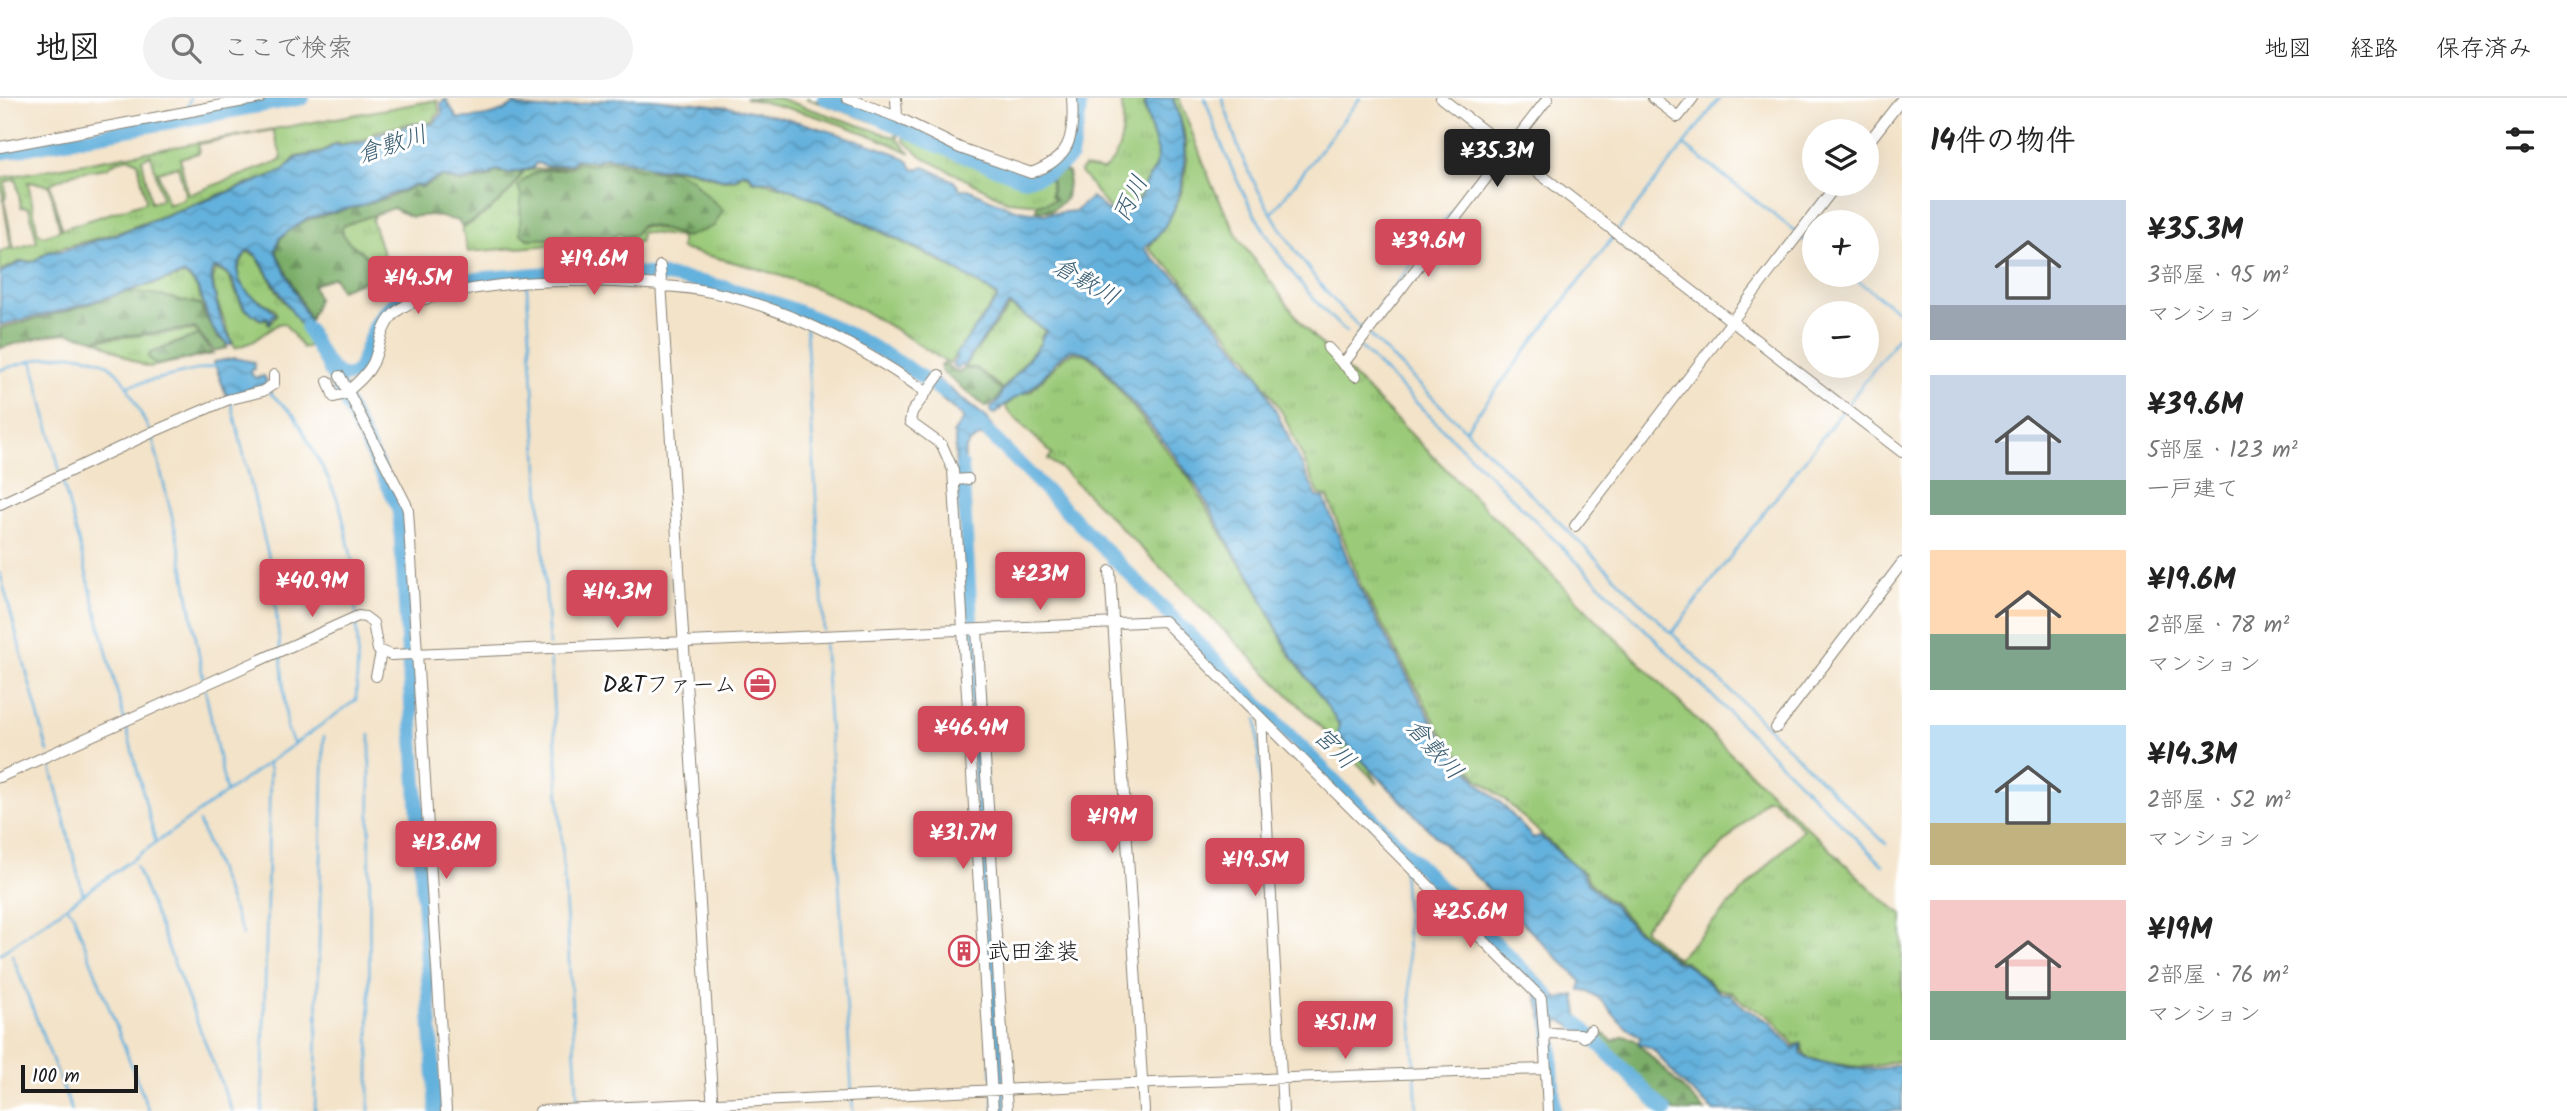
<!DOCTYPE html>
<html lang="ja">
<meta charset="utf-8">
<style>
:root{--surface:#fff;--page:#f2f2f2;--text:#222;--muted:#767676;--line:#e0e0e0;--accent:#d1495b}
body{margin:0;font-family:Kalam,"Klee One",sans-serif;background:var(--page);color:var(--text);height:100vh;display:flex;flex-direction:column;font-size:26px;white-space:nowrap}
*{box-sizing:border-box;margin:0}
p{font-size:23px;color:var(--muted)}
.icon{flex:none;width:38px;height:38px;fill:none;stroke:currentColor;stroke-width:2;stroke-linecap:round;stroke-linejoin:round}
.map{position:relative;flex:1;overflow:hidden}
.drawer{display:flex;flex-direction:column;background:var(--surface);width:665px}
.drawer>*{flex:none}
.fabs{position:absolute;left:1802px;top:21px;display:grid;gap:14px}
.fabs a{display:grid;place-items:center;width:77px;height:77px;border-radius:50%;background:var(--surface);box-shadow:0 7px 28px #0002;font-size:35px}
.scale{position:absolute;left:21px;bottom:18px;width:117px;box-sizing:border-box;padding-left:7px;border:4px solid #1c1c1c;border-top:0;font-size:19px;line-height:24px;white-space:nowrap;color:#1c1c1c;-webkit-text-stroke:5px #fff;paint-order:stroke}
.price{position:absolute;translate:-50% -60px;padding:0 16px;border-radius:7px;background:var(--accent);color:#fff;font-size:23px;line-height:46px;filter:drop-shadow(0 2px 4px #0008)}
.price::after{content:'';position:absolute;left:50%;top:42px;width:21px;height:16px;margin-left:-10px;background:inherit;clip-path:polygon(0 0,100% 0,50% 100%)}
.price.selected{background:#222;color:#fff}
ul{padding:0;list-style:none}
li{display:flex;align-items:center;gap:21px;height:175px;padding:0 28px}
li span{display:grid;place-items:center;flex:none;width:196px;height:140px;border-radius:0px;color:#555}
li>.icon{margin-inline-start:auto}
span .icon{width:84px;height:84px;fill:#fffc;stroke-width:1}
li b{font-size:30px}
h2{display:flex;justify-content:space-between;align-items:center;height:84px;padding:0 28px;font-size:30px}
header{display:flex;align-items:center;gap:42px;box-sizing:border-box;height:98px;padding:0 35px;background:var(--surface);border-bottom:2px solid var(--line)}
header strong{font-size:33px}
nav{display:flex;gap:38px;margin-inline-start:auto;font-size:24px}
.search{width:490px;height:63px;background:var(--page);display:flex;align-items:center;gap:18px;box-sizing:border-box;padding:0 24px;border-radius:38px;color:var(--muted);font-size:26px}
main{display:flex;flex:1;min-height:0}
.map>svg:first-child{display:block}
.grass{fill:url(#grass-tufts);stroke:#5c734a;stroke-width:2;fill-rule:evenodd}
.forest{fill:url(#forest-firs);stroke:#4c6542;stroke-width:2}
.water{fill:url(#water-waves);stroke:#40667c;stroke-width:2}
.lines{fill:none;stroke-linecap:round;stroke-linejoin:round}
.stream{stroke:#63b1dd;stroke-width:2.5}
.river{stroke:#63b1dd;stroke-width:14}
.minor-casing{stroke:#888072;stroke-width:12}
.minor{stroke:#fff;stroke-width:10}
.labels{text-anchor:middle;stroke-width:6;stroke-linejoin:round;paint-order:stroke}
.poi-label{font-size:23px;fill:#1c1c1c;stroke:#fff;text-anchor:end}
.water-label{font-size:24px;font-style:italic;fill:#3c5f73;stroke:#fff}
</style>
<header>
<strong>地図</strong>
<div class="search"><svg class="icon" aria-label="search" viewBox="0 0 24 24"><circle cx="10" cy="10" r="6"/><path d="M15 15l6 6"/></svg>ここで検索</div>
<nav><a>地図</a><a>経路</a><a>保存済み</a></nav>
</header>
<main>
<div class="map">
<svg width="1902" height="1013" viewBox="0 0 1902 1013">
<defs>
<pattern id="grass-tufts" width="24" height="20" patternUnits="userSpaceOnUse" patternTransform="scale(1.75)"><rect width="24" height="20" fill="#9bca79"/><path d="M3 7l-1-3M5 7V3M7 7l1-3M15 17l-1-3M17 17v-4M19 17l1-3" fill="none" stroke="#85ad68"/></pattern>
<pattern id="forest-firs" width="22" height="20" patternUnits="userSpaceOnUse" patternTransform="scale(1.75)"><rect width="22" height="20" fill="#7cae69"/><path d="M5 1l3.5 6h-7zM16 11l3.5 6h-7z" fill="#658d56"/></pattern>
<pattern id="water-waves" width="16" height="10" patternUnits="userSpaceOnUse" patternTransform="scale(1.75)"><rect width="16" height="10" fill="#63b1dd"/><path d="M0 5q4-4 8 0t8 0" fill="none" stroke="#518fb2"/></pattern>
</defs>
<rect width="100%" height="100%" fill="#fff"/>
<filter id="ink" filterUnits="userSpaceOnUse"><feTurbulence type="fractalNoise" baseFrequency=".0143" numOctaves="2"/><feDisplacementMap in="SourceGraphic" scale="14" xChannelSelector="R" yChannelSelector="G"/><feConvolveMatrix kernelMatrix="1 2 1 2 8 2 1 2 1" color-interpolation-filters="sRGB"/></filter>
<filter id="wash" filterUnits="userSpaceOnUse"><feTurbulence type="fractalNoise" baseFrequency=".00686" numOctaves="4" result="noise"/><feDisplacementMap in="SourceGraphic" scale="28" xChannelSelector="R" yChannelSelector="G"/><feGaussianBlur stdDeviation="1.57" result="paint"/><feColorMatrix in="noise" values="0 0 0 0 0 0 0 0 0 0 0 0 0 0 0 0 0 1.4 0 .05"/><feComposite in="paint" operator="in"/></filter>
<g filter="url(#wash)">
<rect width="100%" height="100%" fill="#f3e3c9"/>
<path class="grass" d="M745,0H778L894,39L898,35L896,32L806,0L838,8L900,33L897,41L911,55C858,30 802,12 745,0Z
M1121,0H1146L1144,10L1158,54L1155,70L1144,86V92L1136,103L1121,116L1115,118L1080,73L1084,69L1103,72C1124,58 1125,23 1121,0Z
M1173,0H1179L1212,87L1239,141L1305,230L1739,664L1883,802L1902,816V962C1861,974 1848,968 1808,960L1803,954L1802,945L1794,947L1776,925L1766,916L1746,906L1731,894L1718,891L1685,863L1675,862L1634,828L1613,804L1606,800L1589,783L1585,775L1575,768L1505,702L1476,679L1438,629L1361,488L1328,399L1319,396L1284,318L1249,261L1179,178L1148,150C1188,106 1198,56 1173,0ZM1766,701H1773L1803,731L1677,861L1644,832L1645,828Z
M437,2L439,14L432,24L408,26L375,34L369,40L339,47L336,45L321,54L296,59L282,73L117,135L49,153L33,163H21L0,173V153L11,150L0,80ZM273,32L282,60L274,65L188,97L180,60L199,55L198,46ZM151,57L162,101L151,105L142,61ZM130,60L138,64L146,102L145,104L62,131L50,86L74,75L107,70L117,63ZM178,68L185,96L183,101L168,107L158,74ZM16,81L21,109L29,110L37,144L14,151L4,103L6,98L5,84ZM28,84L49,87L60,132L44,138L38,135Z
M905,35L936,51L1016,82L1028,85L1047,79L1051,85V98L1055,102L1043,106L1007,103L924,60L903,42Z
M605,61L642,67L656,72L671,70L691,73L722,82H735L743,76L749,77L752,83C791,86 827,109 862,125C907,147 953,168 995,197L996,201L949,266C909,240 870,214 827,195C780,175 730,163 681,151V139L641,134L640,144L564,146L468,154L462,131C487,116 510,99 524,73L571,67L577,62L595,64ZM607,64L656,74L673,72L692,81L701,92L723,112L686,139C659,129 636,122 610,140L528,141L520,135L521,97L546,71L571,70L578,65L593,67Z
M375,116L372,122L389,173L375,179C370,145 342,152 342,128Z
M247,154L256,158L281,200L300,224L312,247L303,250L284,225L278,226L252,244L235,250C229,234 206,186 215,171L228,177L243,210L261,222L266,221L269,227L277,217L274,210C249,197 225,185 247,154Z
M184,177C198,185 202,201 205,216L200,206C173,201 153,194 125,194Z
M1010,208L1045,233L1041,238V244L1003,291L977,270L964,269Z
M195,232L213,256L150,269C131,265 114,250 96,242ZM198,237L211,255L156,267L170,246Z
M1073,255L1086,256L1100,268L1189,380L1237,462L1251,480L1288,554L1334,618L1338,626V638L1368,669L1378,686L1064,373L1048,361L1052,356L1007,312L1006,308L1020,296L1030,294L1064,259Z"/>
<path class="forest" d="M607,64L656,74L673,72L692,81L701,92L723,112L714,128L686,139L657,129L641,127L635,137L625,139L619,134L610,140L528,141L520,135L521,97L518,88C542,61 558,80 578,65L593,67Z
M1063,72L1069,75L1066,101L1051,113L1036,112L1037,107L1056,102L1052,97V85L1048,78Z
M496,73L508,76L523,73C510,98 487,116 462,129L459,123L431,117L411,119L393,110L342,128C341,152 370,145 375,179L340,192L334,179L313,187L318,201L310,222L276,153L280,141L288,133L307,122L388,100L415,88L421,90L442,79L460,85L489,79Z
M125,194C153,194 172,201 199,206L217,239L225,244L227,250L214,253L195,230L94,241L68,235L49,237L0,250V230L64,214Z
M198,237L212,255L156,267L148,259L150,255Z
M944,266L959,275L963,271H976L1002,292L997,302L986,309L942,274L940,268Z
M1597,931L1613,943L1624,938L1635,942L1705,1013H1674L1609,952L1595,934Z"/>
<path class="water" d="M1147,0H1172C1195,49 1186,118 1144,150C1155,166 1171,173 1184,187L1260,280L1317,399L1324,400L1358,488L1436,631L1479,686L1503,707L1533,740L1540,738L1582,775L1588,785L1606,803L1611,805L1635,832L1640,834L1676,864L1685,865L1720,895L1729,896L1746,911L1770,924L1793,950L1801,946V956L1808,961C1840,968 1870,977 1902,966V1013H1714L1681,984L1653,951L1639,945L1640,939C1633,934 1627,930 1621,925C1610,914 1597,891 1580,893L1581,883L1437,740L1338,637L1339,626L1334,618L1289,554L1252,480L1238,461L1199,391L1173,355L1100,265C1064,233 1057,270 1031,290C1019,299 1004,304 996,316L991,315V310L999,303L1002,294L1041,245L1042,239L1047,233L1009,206L963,268L961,267L958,271L952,267L957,259L955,257L997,202V197L937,160L822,104L771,83L753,82L750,76L743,74L735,80L722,81L691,71L671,69L657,71L620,61L605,59L594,63L576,61L570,66L548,68L536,65L533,70L509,75L496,72L489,77L460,83L441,78L421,88L415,87L363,107L307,120L279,140L275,153L319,244L313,247L257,158L251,153H247C240,163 234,171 240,183C250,205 270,203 275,217L272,218L270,225L267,219L261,221C255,217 246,213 243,207C235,193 235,171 214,170L211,174C211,188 218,211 222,225C225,233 230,238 232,246L227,247L226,243C200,230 210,189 184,176L64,212L0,227V175L21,164H33L49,154L61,153L118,136L282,74L297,60L322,55L336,46L339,48L370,43L375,37L410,28L433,26L442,16L441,5L446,1L457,20C474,21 500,18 514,6C545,18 577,5 609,1C629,0 653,1 673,3C755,8 820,28 897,56L909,64L914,72L925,69L954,83L960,91H968L1012,111L1045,116L1075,113L1092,99L1116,120L1123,118L1137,104L1145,92L1144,87L1156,70L1158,54L1145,10Z
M235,260L254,264L255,271L251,272L252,277L256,280L264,278L267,283L258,291L227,299L214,264Z
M938,282L987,320L994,332L987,340L981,338C960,347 964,357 966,377L956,378L955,338L953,336L964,320L931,292Z
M1541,881L1558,901L1575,897L1579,922L1588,930L1585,934C1575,933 1568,924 1559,923L1553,932H1546L1534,888Z"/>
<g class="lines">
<path class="stream" d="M1205,0C1233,88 1278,171 1346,234
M1222,0C1229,20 1235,42 1243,61C1268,118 1318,192 1364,233
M188,9L190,0
M1505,43L1539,0
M1684,47L1796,134
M1273,114L1360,0
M1618,132L1720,0
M1801,140L1815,150
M526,176L549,547
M1850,177L1902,216
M806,231L824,533
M1369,237L1886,746
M1356,239L1500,50
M1361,250L1883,767
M32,262L60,374
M0,272C41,259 100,240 127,288L218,267
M127,288L149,332
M269,294L294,317L327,378L340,407L352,462L356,516
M231,304L272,473L280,551
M1847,307L1902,234
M1465,332L1614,138
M152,338L180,451L204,585
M62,380L156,745
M1106,473L1111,457
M0,475L48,654
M1672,535L1843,312
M824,541L852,996
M550,553L578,1008
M281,558L287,630L294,647
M205,591L226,694
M1257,621L1265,779
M49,661L83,796
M199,724L243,837
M1403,767L1417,1013
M136,768L232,1013
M67,808L73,816L149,1013
M0,856L356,602L358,550L356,523
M12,857L72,1013
M852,1002L853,1013
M262,1013L270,672L268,666
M315,1013L324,638
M369,1013L370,637"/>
<path class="river" d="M824,0L871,16L936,47L1020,80C1037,84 1060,70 1071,58L1079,19L1080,0
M0,55L303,0
M307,230C316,245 334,294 359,272C366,253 372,226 388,210C411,188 467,181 498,179C554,174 618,170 673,179C771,194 864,236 943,294
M328,268L399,410L436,1013
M977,323L1548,897
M962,368L1000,1013
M1550,922L1554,1013
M1578,925L1665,1013"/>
</g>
</g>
<g filter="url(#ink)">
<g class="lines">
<g class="minor-casing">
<path id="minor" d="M847,0L897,19L960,50L1031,75C1070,61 1075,39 1072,0
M896,0L897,19
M1441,0L1902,354
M1653,0L1678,19L1693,0
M1867,46L1902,1
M0,49L260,0
M660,168L713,1013
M661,188C752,191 852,242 926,294
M1328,250L1343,266
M939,277L912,314L910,324L942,347L953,372L993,1013
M340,278L406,406L408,413L446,1013
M1356,278L1343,266L1548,0
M328,283L334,299L349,295
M348,293C357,285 367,277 373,265C380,249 380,231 393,217C406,203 425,201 442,197C514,180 587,181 661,187
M954,382L968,381
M0,406L155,333L227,302L263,293L274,286V277
M1575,428L1837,86
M1110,473L1144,1013
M977,532L1007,1013
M376,578L381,555
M1261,620L1283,1013
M1776,630L1902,465
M0,679L358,518L365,519L373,525L378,552L391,557L1164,523L1541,900L1544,935
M540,1013L1152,985L1544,971
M1548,1013L1544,935L1580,936L1584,939L1591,932"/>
</g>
<use href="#minor" class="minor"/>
</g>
</g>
<defs>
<g id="office-ring" transform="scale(1.575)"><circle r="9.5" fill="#fff" stroke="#d1495b" stroke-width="1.5"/><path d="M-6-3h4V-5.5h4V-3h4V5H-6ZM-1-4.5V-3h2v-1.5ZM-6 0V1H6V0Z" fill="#d1495b"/></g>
<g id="building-ring" transform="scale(1.575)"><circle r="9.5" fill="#fff" stroke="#d1495b" stroke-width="1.5"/><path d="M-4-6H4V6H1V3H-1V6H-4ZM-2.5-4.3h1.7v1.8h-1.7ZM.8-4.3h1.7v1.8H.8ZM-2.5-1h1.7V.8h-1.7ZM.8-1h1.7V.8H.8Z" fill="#d1495b"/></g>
</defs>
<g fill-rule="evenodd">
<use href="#office-ring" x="760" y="586"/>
<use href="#building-ring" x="964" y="853"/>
</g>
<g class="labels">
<g class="poi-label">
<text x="737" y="594">D&amp;Tファーム</text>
<text x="987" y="861" text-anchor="start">武田塗装</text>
</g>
<g class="water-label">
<text transform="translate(392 46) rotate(-18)" y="8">倉敷川</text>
<text transform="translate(1130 100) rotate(-63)" y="8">丙川</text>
<text transform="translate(1086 183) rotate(30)" y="8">倉敷川</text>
<text transform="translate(1335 650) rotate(45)" y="8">宮川</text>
<text transform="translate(1435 651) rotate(48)" y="8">倉敷川</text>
</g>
</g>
</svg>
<div class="fabs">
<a><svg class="icon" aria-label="layers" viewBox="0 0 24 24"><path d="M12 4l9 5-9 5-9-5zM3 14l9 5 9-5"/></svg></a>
<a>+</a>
<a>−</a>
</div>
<div class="scale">100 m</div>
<b class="price selected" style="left:1497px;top:91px">¥35.3M</b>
<b class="price" style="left:1428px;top:181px">¥39.6M</b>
<b class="price" style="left:594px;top:199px">¥19.6M</b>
<b class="price" style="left:418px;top:218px">¥14.5M</b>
<b class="price" style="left:1040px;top:514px">¥23M</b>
<b class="price" style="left:312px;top:521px">¥40.9M</b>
<b class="price" style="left:617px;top:532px">¥14.3M</b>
<b class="price" style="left:971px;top:668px">¥46.4M</b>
<b class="price" style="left:1112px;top:757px">¥19M</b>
<b class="price" style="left:963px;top:773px">¥31.7M</b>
<b class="price" style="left:446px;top:783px">¥13.6M</b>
<b class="price" style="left:1255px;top:800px">¥19.5M</b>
<b class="price" style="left:1470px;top:852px">¥25.6M</b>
<b class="price" style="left:1345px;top:963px">¥51.1M</b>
</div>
<section class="drawer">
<h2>14件の物件<svg class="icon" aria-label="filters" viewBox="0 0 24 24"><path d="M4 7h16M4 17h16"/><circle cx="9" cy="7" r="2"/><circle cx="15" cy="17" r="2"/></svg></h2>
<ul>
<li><span style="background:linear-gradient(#c9d6e8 75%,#9aa5b1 0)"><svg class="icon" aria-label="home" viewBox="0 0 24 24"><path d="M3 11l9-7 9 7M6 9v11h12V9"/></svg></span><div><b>¥35.3M</b><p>3部屋 · 95 m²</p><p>マンション</p></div></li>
<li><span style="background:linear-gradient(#c9d6e8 75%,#7fa58c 0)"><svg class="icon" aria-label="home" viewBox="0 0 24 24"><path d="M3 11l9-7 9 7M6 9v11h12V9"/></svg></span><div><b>¥39.6M</b><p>5部屋 · 123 m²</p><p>一戸建て</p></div></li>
<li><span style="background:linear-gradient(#ffd9b3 60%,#7fa58c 0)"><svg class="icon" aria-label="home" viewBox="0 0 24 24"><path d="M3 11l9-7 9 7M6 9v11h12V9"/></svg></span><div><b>¥19.6M</b><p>2部屋 · 78 m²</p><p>マンション</p></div></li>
<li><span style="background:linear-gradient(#bfe0f5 70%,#c2b280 0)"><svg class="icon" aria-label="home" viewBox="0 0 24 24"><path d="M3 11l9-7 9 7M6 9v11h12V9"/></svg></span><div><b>¥14.3M</b><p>2部屋 · 52 m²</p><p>マンション</p></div></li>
<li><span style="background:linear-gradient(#f6c9c9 65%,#7fa58c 0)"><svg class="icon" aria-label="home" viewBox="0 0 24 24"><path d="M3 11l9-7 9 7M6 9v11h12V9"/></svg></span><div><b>¥19M</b><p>2部屋 · 76 m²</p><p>マンション</p></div></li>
</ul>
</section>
</main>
